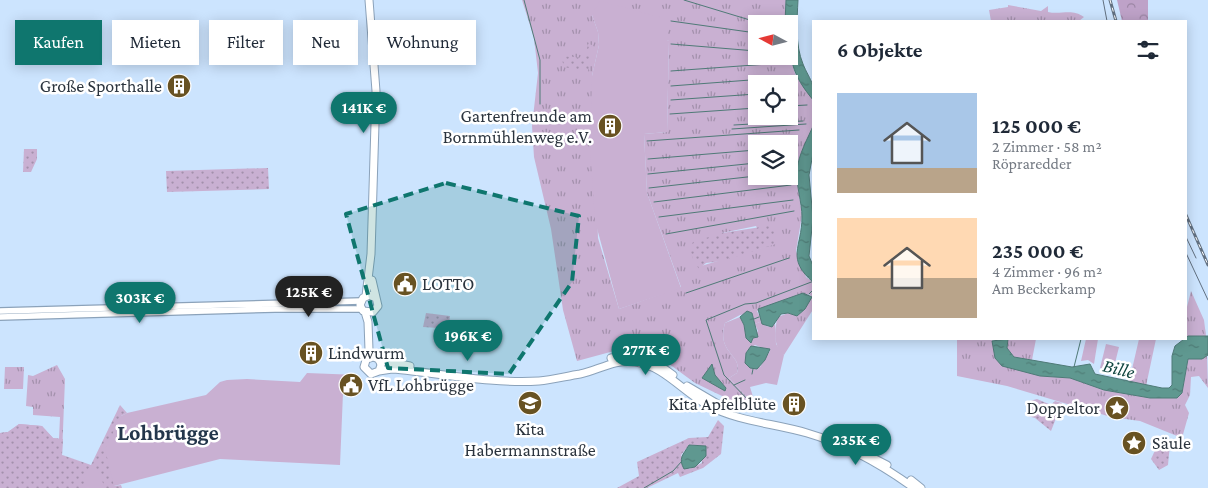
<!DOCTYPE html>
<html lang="de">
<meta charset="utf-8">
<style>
:root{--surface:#fff;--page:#f2f2f3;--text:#1f2937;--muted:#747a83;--accent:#0f766e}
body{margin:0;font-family:"Crimson Pro",serif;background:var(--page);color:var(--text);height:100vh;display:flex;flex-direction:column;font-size:19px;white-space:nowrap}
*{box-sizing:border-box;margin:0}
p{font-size:16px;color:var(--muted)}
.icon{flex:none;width:28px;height:28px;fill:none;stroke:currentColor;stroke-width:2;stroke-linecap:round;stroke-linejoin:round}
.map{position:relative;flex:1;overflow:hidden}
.details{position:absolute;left:812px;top:20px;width:375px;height:320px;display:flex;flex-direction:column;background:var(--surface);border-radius:0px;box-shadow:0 2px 12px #0003}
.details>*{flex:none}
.top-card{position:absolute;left:15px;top:20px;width:475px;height:45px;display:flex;gap:10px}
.needle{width:32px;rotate:277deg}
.tools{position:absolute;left:748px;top:15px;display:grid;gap:10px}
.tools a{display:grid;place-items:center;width:50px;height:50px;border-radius:0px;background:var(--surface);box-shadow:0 2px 12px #0003;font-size:25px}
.price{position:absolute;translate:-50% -42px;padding:0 11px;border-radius:18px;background:var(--accent);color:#fff;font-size:16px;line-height:32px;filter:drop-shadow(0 1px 2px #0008)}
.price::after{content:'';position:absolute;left:50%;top:30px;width:15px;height:11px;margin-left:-8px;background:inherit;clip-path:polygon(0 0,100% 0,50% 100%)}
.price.current{background:#222;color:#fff}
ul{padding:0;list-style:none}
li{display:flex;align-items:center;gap:15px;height:125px;padding:0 25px}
li span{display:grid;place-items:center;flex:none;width:140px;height:100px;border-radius:0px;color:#555}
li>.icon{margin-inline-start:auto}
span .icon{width:60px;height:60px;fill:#fffc;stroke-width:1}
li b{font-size:21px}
h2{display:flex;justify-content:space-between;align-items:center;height:60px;padding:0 25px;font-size:21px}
.pill{padding:0 18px;border-radius:0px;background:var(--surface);box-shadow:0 2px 12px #0003;font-size:18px;line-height:45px}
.pill.current{background:var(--accent);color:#fff}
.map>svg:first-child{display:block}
.grass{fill:url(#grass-tufts);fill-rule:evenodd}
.forest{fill:url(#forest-crowns)}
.park{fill:url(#park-dots);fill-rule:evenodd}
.garden{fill:#c9b0d2;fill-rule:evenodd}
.water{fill:url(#water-ripples);stroke:#4f7a77}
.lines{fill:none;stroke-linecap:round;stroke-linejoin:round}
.stream{stroke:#4f7a77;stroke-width:1}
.minor-casing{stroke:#8ba2ba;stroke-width:8}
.major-casing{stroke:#8ba2ba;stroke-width:9}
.minor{stroke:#fff;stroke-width:5.5}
.major{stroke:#fff;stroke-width:7}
.tram{stroke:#627080;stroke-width:1}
.rail-casing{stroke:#627080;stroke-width:3}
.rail{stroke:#fff;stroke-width:1;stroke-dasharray:4;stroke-linecap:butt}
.marked{fill:#0f766e;fill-opacity:0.2;stroke:#0f766e;stroke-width:4;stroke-dasharray:10 6;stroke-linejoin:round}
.labels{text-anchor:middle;stroke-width:5;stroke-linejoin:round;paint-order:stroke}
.poi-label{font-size:18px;fill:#2b343e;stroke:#fff;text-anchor:end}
.water-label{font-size:19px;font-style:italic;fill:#114640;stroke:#fff}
.district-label{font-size:22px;font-weight:bold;fill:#23364b;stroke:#fff}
</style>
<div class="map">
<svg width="1208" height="488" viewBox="0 0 1208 488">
<defs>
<pattern id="grass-tufts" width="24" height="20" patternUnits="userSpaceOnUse" patternTransform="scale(1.25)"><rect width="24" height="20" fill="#c9b0d2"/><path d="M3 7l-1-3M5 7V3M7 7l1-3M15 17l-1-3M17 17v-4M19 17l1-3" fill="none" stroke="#a390ac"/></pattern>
<pattern id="forest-crowns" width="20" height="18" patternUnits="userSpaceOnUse" patternTransform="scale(1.25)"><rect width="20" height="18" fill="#bea2c8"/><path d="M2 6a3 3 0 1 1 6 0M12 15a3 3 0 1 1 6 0" fill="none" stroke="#9b85a4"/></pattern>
<pattern id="park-dots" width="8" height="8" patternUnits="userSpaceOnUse" patternTransform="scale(1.25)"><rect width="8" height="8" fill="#c9b0d2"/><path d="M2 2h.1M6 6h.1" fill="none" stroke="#a390ac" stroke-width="1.8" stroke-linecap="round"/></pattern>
<pattern id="water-ripples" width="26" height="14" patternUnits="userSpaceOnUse" patternTransform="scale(1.25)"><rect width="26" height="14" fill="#5f9890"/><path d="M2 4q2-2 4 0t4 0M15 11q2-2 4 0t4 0" fill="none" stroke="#4f7d77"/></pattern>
</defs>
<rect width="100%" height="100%" fill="#cce4fe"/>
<path class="grass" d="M522,0H786L785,24H756V56L789,55L796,76L814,101V124L799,159L796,172L802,215L796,251L806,277L814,283V308L784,355C773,348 774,328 778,317L788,313L797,316L805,309L812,297L809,294L757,311L762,321L755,324L752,313L740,315L725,323C716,354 743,354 737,373L729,378L751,401L749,409L695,383L661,358L645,351H614L577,361L563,310L551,229L534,157L532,126L538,73L534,38ZM592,15L669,41L667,132L644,134L647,193L681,287L619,309L598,238L592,76L599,45L598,32ZM756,84H789V116H756ZM756,144H789V176H756ZM756,226L768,246L701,266L722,233Z
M1008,5L1041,11L1048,6V12C1061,15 1072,8 1084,17L1079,21H991L989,10L1008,7Z
M1191,291L1204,320L1206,336L1186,337V311Z
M957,339H992L995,358L1040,376L1070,378L1104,390L1150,398L1183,388L1188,359H1202L1207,355L1208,388L1199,376L1191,377L1190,395L1185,405L1189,413L1182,438L1140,421L1111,417L1007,386L957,376Z
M1008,339H1036L1032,360L1014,357L1007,348Z
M1139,339H1156L1146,386L1129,382Z
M57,365L65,379L62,455L91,465L0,433L8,432L19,424L42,426L53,438L59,439L60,417L33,415V407L26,406L28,375L33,376Z
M5,367H24L23,389H4Z"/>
<path class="forest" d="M1117,0H1148V21H1122Z"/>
<path class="park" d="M148,25L149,35L156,36L157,46L132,49L125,40Z
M588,44L592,45L588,72L564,67L561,56L585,58Z
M24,149H37V159L31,172H23Z
M268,168L269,189L167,192L166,171Z
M774,225L776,244L722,261L706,263L699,269C693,260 688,252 693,242L722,233Z
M426,313L450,316L449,324L439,328L423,327Z
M1037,399L1051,405L1055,401L1062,403L1051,431L1035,418L1028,416L1027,409L1030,401Z
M120,405L127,413L121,416L114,486L121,485L122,488H0V433L8,432L19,424L42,426L53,438L63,439L62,455L91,465Z
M718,420L724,426L721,454L703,468L680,477L678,473L647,488H617L639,476L637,462L689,438L708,437ZM689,445H700L702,463L689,469L681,455Z
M1160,440L1170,444L1168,465L1159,470L1151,459Z"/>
<path class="garden" d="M600,1L667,19V40L669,41L667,132L644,134L647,193L681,288L619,309L595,221L590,148L592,76L599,45L598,32L592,15Z
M740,317L744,325L746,338L750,342L758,331L755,324L762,321L766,326L771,327L775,324L776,344L784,355L777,385L766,383L750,387L754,400L751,401L729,378L737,373C743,354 716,354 725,323ZM755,345L770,351L760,367L745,358L747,351Z
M1086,339H1098L1094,364L1088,360L1081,361Z
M1106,344L1119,347L1113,371L1100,368Z
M307,373L358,375V393H343L340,465L220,459L114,486L105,449L121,416L127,413L206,395L220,382L227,380L247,379L300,382Z
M89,468L98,471L105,488H85L84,473Z"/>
<path class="water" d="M786,0H798C797,20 795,45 803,64C810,81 814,80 814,101C791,74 789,58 789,24L785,23Z
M814,124V148L809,175L813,218L809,256L814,268V283C785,258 802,248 802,217C802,202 796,186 797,171C798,155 808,138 814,124Z
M803,293L812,297L805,309L797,316L788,313L781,314L772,327L762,324L758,309Z
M747,311L752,313L758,337L753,338L751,343L746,338L744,325L740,317Z
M1188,336H1208V355L1202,359H1188L1182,393L1177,398H1150L1104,390L1070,378L1040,376L1002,366L995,358L992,341L1008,339L1007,348L1014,357L1072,367L1090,364L1095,374L1162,388H1169L1172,385V356L1175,346Z
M751,346L770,349L765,360L757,369L750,368L745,363L746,353Z
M712,364L715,375L726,388L725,391L702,378Z
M689,445L706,446V456L695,467L684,469C678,458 683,455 689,445Z"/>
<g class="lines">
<path class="stream" d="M524,0L540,60V104
M684,0L763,24
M671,21L756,33
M671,44L756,51
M671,71L782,63
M671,86L790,77
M789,91L797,90
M671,100L756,94
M789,106L807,105
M670,114L756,108
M734,125L803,121
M732,129L806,124
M647,141L799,130
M789,147H797
M648,159L756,150
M789,160H791
M789,173H790
M648,174L756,163
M649,188L756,176
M654,202L791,185
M659,217L793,200
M666,234L794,211
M686,293L789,258
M809,294L814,289
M754,319L759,317
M1074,367L1081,339
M752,374L753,369
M734,385L745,380
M750,406V402L724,375L706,320L745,304L756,303L814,281
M644,488L673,471L682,461"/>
<g class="minor-casing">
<path id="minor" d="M0,311L361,301
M0,317L275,309H362"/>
</g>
<g class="major-casing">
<path id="major" d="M372,280L378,306L373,312L363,311L360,305L363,298L369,295L376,298
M366,296L371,254L376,91L369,0
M365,312L368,322L369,350L364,367L371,374L379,371L381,365L379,359L373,357L367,359
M611,358C635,353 654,360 673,375
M379,360L410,366
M379,371L392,369C440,373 491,384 539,381C552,380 567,376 580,374C599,370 614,359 635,362C663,365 684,393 709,406C740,422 773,423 807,433C845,444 882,465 914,488
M687,386L721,406
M834,438L887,465
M911,480L921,488"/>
</g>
<use href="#minor" class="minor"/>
<use href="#major" class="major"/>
<path class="tram" d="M1103,0L1107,21
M1186,237L1196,258
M1186,253L1208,300"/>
<g class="rail-casing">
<path id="rail" d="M1110,0L1116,21
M1186,215L1208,265"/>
</g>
<use href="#rail" class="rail"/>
</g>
<path class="marked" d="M446,183L579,216L572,282L509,374L388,368L346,214Z"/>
<defs>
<g id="building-disc" transform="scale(1.25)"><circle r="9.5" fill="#685222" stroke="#fff"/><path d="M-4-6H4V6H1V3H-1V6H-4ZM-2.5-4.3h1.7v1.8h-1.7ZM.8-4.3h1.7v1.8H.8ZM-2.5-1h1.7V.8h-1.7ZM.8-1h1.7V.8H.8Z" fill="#fff"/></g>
<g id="civic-disc" transform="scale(1.25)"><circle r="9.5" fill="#685222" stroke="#fff"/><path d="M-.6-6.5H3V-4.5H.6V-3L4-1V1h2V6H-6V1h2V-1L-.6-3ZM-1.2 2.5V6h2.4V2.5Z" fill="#fff"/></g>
<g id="school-disc" transform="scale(1.25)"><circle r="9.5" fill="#685222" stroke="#fff"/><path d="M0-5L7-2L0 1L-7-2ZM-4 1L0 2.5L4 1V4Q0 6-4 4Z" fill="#fff"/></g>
<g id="sight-disc" transform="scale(1.25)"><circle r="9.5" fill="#685222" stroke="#fff"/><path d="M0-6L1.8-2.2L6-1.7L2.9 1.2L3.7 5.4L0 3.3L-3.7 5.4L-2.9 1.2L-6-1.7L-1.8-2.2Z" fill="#fff"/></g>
</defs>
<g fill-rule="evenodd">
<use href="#building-disc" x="179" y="86"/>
<use href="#building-disc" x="610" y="126"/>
<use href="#civic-disc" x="405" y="284"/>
<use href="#building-disc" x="311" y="353"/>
<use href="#civic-disc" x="351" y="385"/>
<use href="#school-disc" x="530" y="403"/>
<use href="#building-disc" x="794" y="404"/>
<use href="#sight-disc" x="1117" y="408"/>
<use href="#sight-disc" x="1134" y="443"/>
</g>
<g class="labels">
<g class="poi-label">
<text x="162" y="92">Große Sporthalle</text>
<text x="592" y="122">Gartenfreunde am<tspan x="592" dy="21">Bornmühlenweg e.V.</tspan></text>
<text x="422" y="290" text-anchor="start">LOTTO</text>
<text x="328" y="359" text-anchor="start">Lindwurm</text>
<text x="368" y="391" text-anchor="start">VfL Lohbrügge</text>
<text x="776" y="410">Kita Apfelblüte</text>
<text x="1100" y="414">Doppeltor</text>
<text x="530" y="435" text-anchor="middle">Kita<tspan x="530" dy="21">Habermannstraße</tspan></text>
<text x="1152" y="449" text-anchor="start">Säule</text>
</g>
<g class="water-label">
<text transform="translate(1119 368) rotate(14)" y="7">Bille</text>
</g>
<g class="district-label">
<text x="168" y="440">Lohbrügge</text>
</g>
</g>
</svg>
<div class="tools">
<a><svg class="needle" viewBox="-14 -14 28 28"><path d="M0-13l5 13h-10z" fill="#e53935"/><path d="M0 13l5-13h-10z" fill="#747a83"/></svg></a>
<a><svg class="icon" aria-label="locate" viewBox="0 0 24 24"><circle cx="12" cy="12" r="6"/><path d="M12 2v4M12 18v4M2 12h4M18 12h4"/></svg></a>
<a><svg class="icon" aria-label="layers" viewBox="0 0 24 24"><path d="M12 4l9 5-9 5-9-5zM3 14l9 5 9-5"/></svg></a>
</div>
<b class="price" style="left:364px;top:134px">141K €</b>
<b class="price current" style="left:309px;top:318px">125K €</b>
<b class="price" style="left:140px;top:324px">303K €</b>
<b class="price" style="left:468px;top:362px">196K €</b>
<b class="price" style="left:646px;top:376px">277K €</b>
<b class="price" style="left:856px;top:466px">235K €</b>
<div class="top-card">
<a class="pill current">Kaufen</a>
<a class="pill">Mieten</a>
<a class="pill">Filter</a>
<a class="pill">Neu</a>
<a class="pill">Wohnung</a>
</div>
<section class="details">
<h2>6 Objekte<svg class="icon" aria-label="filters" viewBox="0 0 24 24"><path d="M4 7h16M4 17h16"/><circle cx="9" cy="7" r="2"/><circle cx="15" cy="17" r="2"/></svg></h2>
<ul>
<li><span style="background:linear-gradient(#a9c7e8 75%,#b9a48a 0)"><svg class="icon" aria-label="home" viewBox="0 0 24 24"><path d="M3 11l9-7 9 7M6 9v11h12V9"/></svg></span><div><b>125 000 €</b><p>2 Zimmer · 58 m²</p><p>Röpraredder</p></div></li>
<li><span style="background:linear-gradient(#ffd9b3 60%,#b9a48a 0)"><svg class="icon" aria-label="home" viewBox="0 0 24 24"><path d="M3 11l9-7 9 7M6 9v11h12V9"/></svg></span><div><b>235 000 €</b><p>4 Zimmer · 96 m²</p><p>Am Beckerkamp</p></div></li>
</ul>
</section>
</div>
